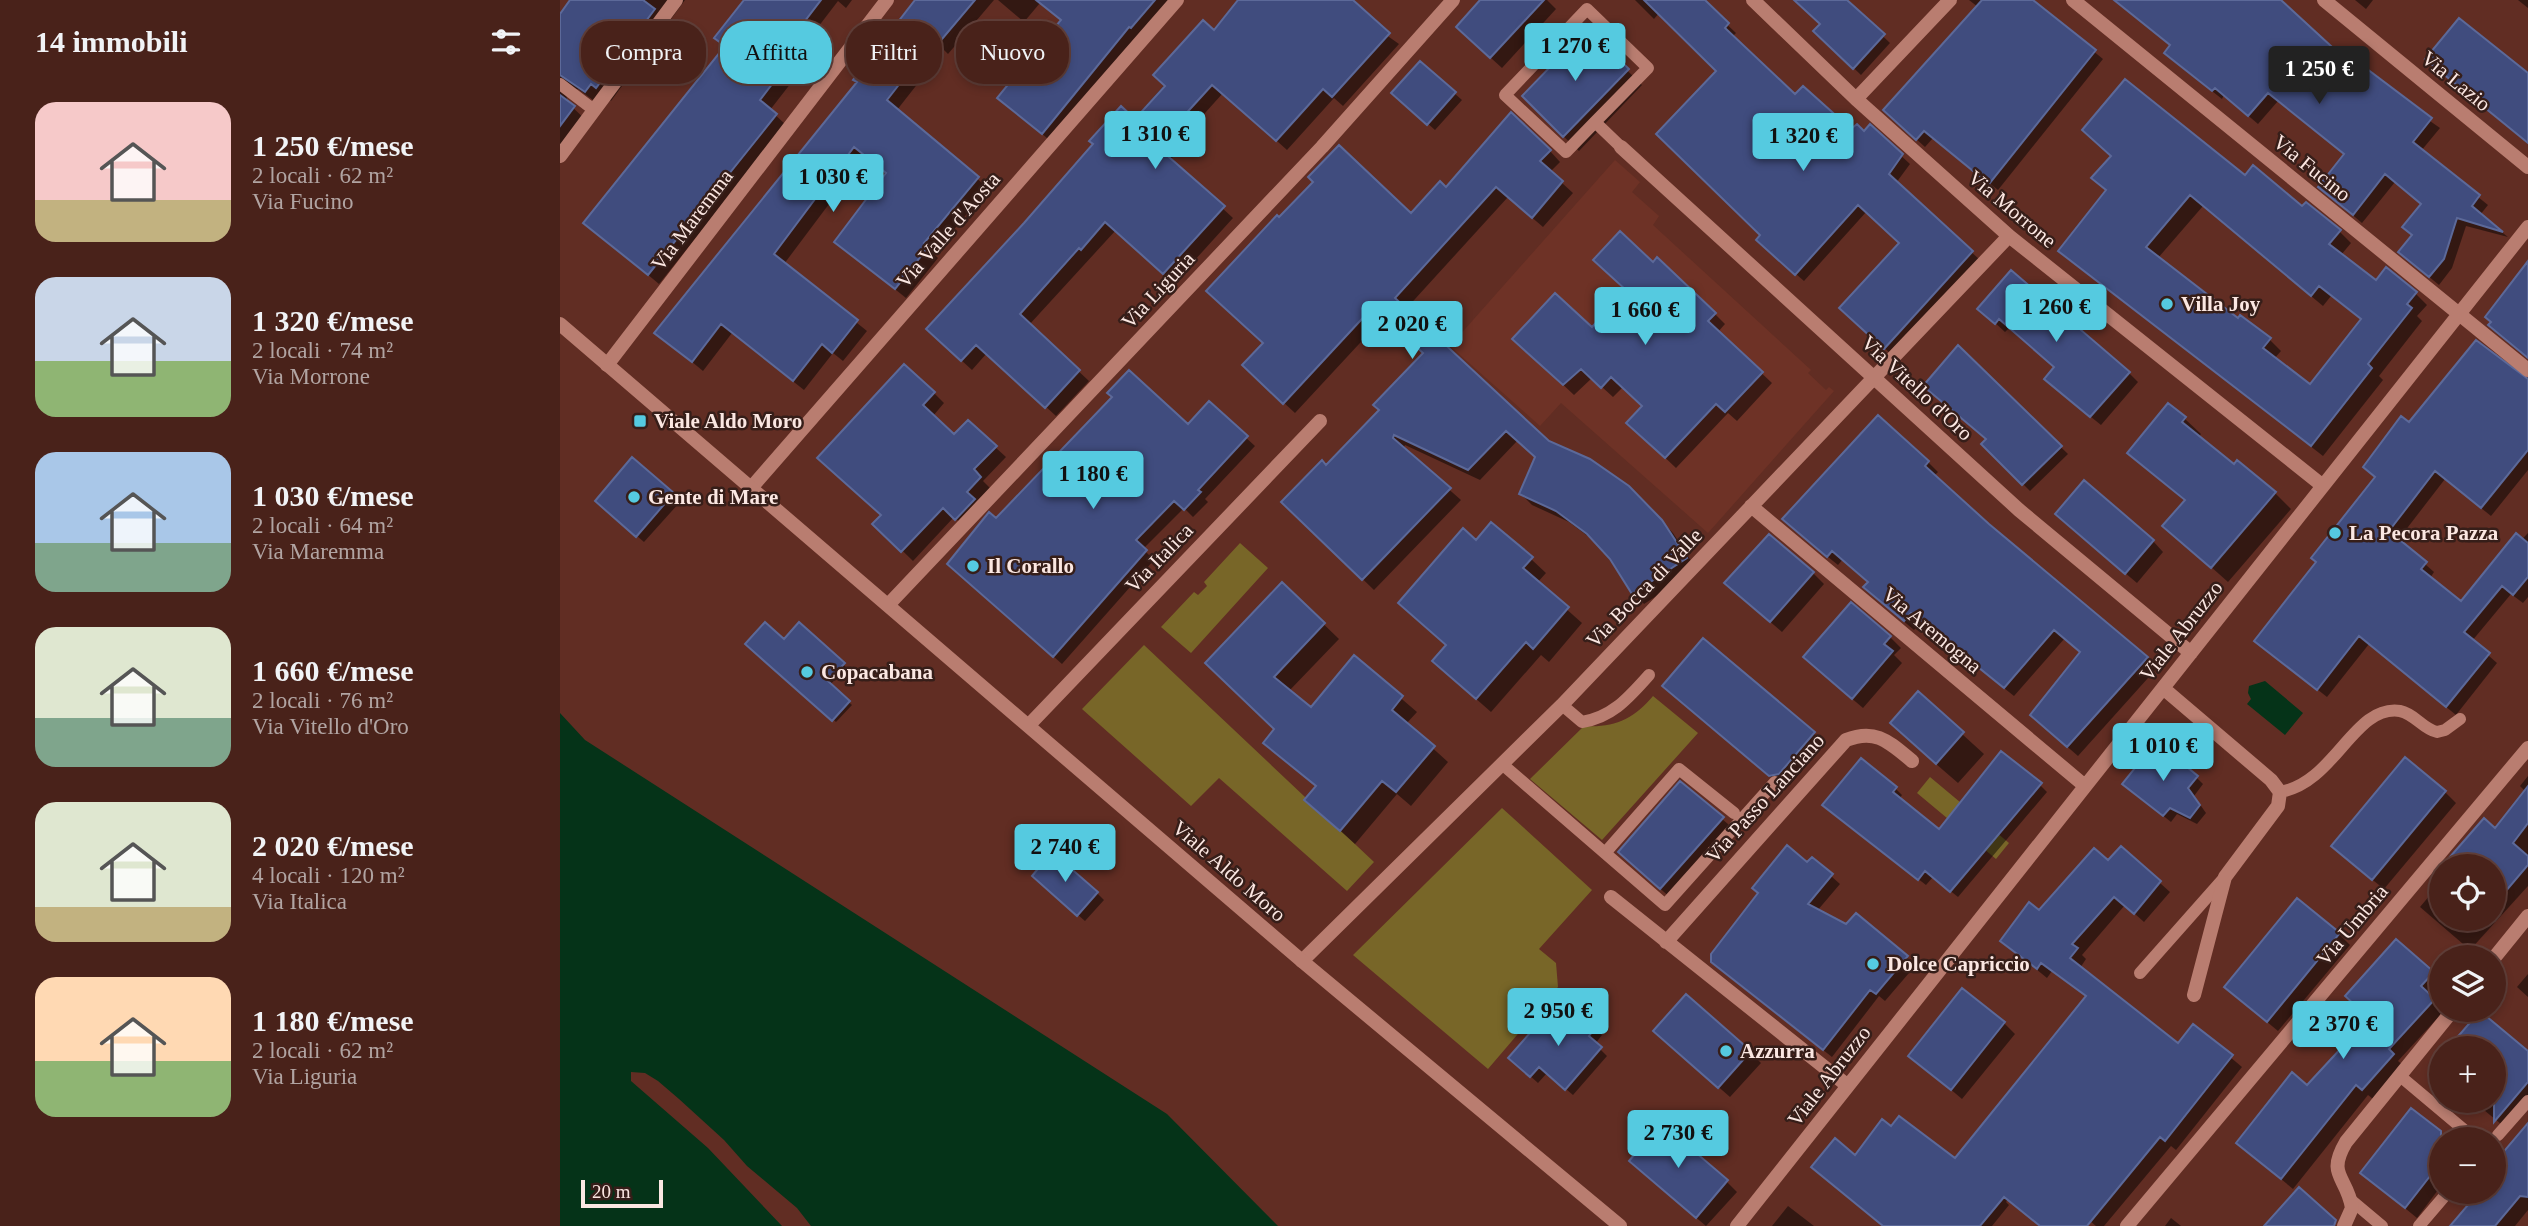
<!DOCTYPE html>
<html lang="it">
<meta charset="utf-8">
<style>
:root{--surface:#49221a;--page:#502a23;--text:#f1f3f6;--muted:#b1a4a2;--line:#613f39;--accent:#55cae0}
body{margin:0;font-family:"Times New Roman",serif;background:var(--page);color:var(--text);height:100vh;display:flex;flex-direction:column;font-size:26px;white-space:nowrap}
*{box-sizing:border-box;margin:0}
p{font-size:23px;color:var(--muted)}
.icon{flex:none;width:38px;height:38px;fill:none;stroke:currentColor;stroke-width:2;stroke-linecap:round;stroke-linejoin:round}
.map{position:relative;flex:1;overflow:hidden}
.side{display:flex;flex-direction:column;background:var(--surface);width:560px}
.side>*{flex:none}
.guide{position:absolute;left:21px;top:21px;width:665px;height:63px;display:flex;gap:14px}
.buttons{position:absolute;left:1869px;top:854px;display:grid;gap:14px}
.buttons a{display:grid;place-items:center;width:77px;height:77px;border-radius:50%;background:var(--surface);box-shadow:0 4px 10px #0003,0 0 0 2px var(--line);font-size:35px}
.scale{position:absolute;left:21px;bottom:18px;width:82px;box-sizing:border-box;padding-left:7px;border:4px solid #fbe7e2;border-top:0;font-size:19px;line-height:24px;white-space:nowrap;color:#fbe7e2;-webkit-text-stroke:5px #361e19;paint-order:stroke}
.price{position:absolute;translate:-50% -60px;padding:0 16px;border-radius:7px;background:var(--accent);color:#111;font-size:23px;line-height:46px;filter:drop-shadow(0 2px 4px #0008)}
.price::after{content:'';position:absolute;left:50%;top:42px;width:21px;height:16px;margin-left:-10px;background:inherit;clip-path:polygon(0 0,100% 0,50% 100%)}
.price.current{background:#222;color:#fff}
ul{padding:0;list-style:none}
li{display:flex;align-items:center;gap:21px;height:175px;padding:0 35px}
li span{display:grid;place-items:center;flex:none;width:196px;height:140px;border-radius:21px;color:#555}
li>.icon{margin-inline-start:auto}
span .icon{width:84px;height:84px;fill:#fffc;stroke-width:1}
li b{font-size:30px}
h2{display:flex;justify-content:space-between;align-items:center;height:84px;padding:0 35px;font-size:30px}
.tag{padding:0 24px;border-radius:28px;background:var(--surface);box-shadow:0 4px 10px #0003,0 0 0 2px var(--line);font-size:24px;line-height:63px}
.tag.current{background:var(--accent);color:#111}
main{display:flex;flex:1;min-height:0}
.map>svg:first-child{display:block}
.built{fill:#6e3226}
.green{fill:#786628}
.water{fill:#053318}
.pier{fill:#612d23}
.shadow{fill:#0007;fill-rule:evenodd}
.building{fill:#404c7e;stroke:#5c6999;stroke-width:2;fill-rule:evenodd}
.lines{fill:none;stroke-linecap:round;stroke-linejoin:round}
.service{stroke:#b97d70;stroke-width:12}
.minor{stroke:#b97d70;stroke-width:14}
.tertiary{stroke:#b97d70;stroke-width:14}
.poi-dot{fill:#55cae0;stroke:#361e19;stroke-width:2.5}
.labels{text-anchor:middle;stroke-width:5;stroke-linejoin:round;paint-order:stroke}
.street-label{font-size:21px;fill:#fbe7e2;stroke:#361e19}
.poi-label{font-size:21px;font-weight:bold;fill:#fbe7e2;stroke:#361e19;text-anchor:start}
</style>
<main>
<section class="side">
<h2>14 immobili<svg class="icon" aria-label="filters" viewBox="0 0 24 24"><path d="M4 7h16M4 17h16"/><circle cx="9" cy="7" r="2"/><circle cx="15" cy="17" r="2"/></svg></h2>
<ul>
<li><span style="background:linear-gradient(#f6c9c9 70%,#c2b280 0)"><svg class="icon" aria-label="home" viewBox="0 0 24 24"><path d="M3 11l9-7 9 7M6 9v11h12V9"/></svg></span><div><b>1 250 €/mese</b><p>2 locali · 62 m²</p><p>Via Fucino</p></div></li>
<li><span style="background:linear-gradient(#c9d6e8 60%,#8fb573 0)"><svg class="icon" aria-label="home" viewBox="0 0 24 24"><path d="M3 11l9-7 9 7M6 9v11h12V9"/></svg></span><div><b>1 320 €/mese</b><p>2 locali · 74 m²</p><p>Via Morrone</p></div></li>
<li><span style="background:linear-gradient(#a9c7e8 65%,#7fa58c 0)"><svg class="icon" aria-label="home" viewBox="0 0 24 24"><path d="M3 11l9-7 9 7M6 9v11h12V9"/></svg></span><div><b>1 030 €/mese</b><p>2 locali · 64 m²</p><p>Via Maremma</p></div></li>
<li><span style="background:linear-gradient(#dfe7d0 65%,#7fa58c 0)"><svg class="icon" aria-label="home" viewBox="0 0 24 24"><path d="M3 11l9-7 9 7M6 9v11h12V9"/></svg></span><div><b>1 660 €/mese</b><p>2 locali · 76 m²</p><p>Via Vitello d'Oro</p></div></li>
<li><span style="background:linear-gradient(#dfe7d0 75%,#c2b280 0)"><svg class="icon" aria-label="home" viewBox="0 0 24 24"><path d="M3 11l9-7 9 7M6 9v11h12V9"/></svg></span><div><b>2 020 €/mese</b><p>4 locali · 120 m²</p><p>Via Italica</p></div></li>
<li><span style="background:linear-gradient(#ffd9b3 60%,#8fb573 0)"><svg class="icon" aria-label="home" viewBox="0 0 24 24"><path d="M3 11l9-7 9 7M6 9v11h12V9"/></svg></span><div><b>1 180 €/mese</b><p>2 locali · 62 m²</p><p>Via Liguria</p></div></li>
</ul>
</section>
<div class="map">
<svg width="1968" height="1226" viewBox="0 0 1968 1226">
<rect width="100%" height="100%" fill="#612d23"/>
<path class="built" d="M1055,160L1080,182L1072,192L1099,216L1093,225L1251,370L1248,373L1266,390L1269,387L1274,391L1148,533L1001,403L980,426L890,346Z"/>
<path class="green" d="M680,543L708,568L631,653L601,627L634,592L638,595L647,586L644,582Z
M584,645L814,862L787,891L659,778L631,806L522,709Z
M1093,696L1138,733L1042,840L970,779L1024,726C1054,728 1074,719 1093,696Z
M1370,777L1449,843L1436,859L1357,793Z
M942,808L1032,890L979,949L996,963L998,987L928,1069L793,955Z"/>
<path class="water" d="M1705,681L1743,713L1725,735L1687,704L1691,699L1688,693L1689,686Z
M0,713L25,740L607,1114L718,1226H0Z"/>
<path class="pier" d="M71,1072L85,1073L98,1081L119,1099L164,1140L187,1166L237,1208L251,1226H222L148,1148L71,1081Z"/>
<path class="shadow" d="M12,0H125L51,101L47,97L41,106L18,89L6,94L8,103L28,122L0,159V16Z
M187,0H292L286,8L278,1L229,65L238,74L210,110L226,125L99,284L26,223L166,47Z
M358,0H434L388,54L384,50L337,110L428,188L374,254L378,258L346,298L276,242L328,174L305,156L224,264L307,331L283,361L273,353L244,390L172,333L143,371L97,333L299,83Z
M438,0H489L480,3L464,22Z
M522,0H615L494,144L440,98Z
M680,0H777L839,44L783,106L774,98L727,150L663,93L609,153L613,157L610,160L673,218L614,283L556,230L469,325L529,381L496,416L427,353L412,370L378,339Z
M922,0H987L996,9L942,68L909,38Z
M1075,0H1141L1176,33L1172,37L1235,97L1292,132L1304,133L1310,127L1350,164L1336,183L1420,260L1333,356L1290,316L1342,243L1307,211L1244,281L1206,248L1159,71L1099,13L1094,19Z
M1236,0H1285L1330,43L1301,75L1255,31L1262,24Z
M1409,0H1470L1543,59L1438,190L1373,138L1365,147L1333,118L1418,7Z
M1557,0H1719L1784,61L1880,128L1861,151L1928,205L1920,215L1948,237L1906,226L1892,268L1879,285L1850,261L1862,205L1835,182L1802,223L1769,195L1786,155L1718,101L1698,124L1664,95L1662,99L1615,62L1606,53L1612,46Z
M1795,0H1813L1806,9Z
M1958,0H1968V8Z
M1027,31L1082,85L1019,151L964,99Z
M860,63L902,100L875,130L841,100Z
M990,151L1000,162L990,172L1013,193L983,227L948,197L845,310L988,443L1068,487L1113,533L1137,570L1084,604L1037,543L1009,522L972,505L961,494L977,458L958,440L920,480L845,445L843,449L901,500L814,590L723,502L766,467L821,410L865,354L825,316L735,413L695,376L851,215L886,189Z
M1533,178H1685L1779,231L1791,243L1781,255L1816,283L1855,293L1867,305L1857,316L1862,321L1819,376L1823,380L1763,456L1500,251L1547,191ZM1643,206L1763,306L1771,296L1802,320L1750,387L1714,359L1721,351L1710,340L1678,320L1598,258Z
M1093,264L1155,314L1165,324L1158,332L1212,383L1177,421L1168,413L1116,468L1079,433L1084,406L1063,387L1053,397L1032,378L1014,395L965,349L1032,330Z
M1420,309L1569,373L1578,382L1541,425L1495,388L1496,367L1450,327L1445,332Z
M1398,347L1508,454L1470,491L1423,444L1428,439Z
M1968,384V470L1931,516L1885,479L1838,540L1874,572L1870,578L1901,603L1968,533V597L1963,603L1951,594L1912,641L1937,663L1896,715L1809,644L1767,697L1696,641L1758,563L1849,424Z
M374,393L384,403L373,416L394,437L435,447L446,457L423,481L430,488L407,529L394,517L353,561L315,524L323,515L270,468Z
M649,404L695,446L645,499L648,502L633,517L624,508L583,549L594,560L502,664L398,572L415,537L411,534L429,515L436,521L628,427Z
M1318,418L1368,462L1378,472L1374,476L1428,525L1597,668L1518,756L1482,725L1522,653L1505,638L1454,696L1361,622L1354,630L1315,597L1310,582L1283,559L1278,565L1233,529Z
M1625,419L1641,434L1638,438L1715,493L1731,509L1668,582L1605,526L1626,502L1569,453Z
M72,460L120,502L84,542L44,508Z
M1508,525L1593,541L1603,552L1577,583Z
M916,542L971,559L986,573L977,583L1022,623L989,662L981,655L931,712L889,675L888,646Z
M1253,573L1264,584L1222,632L1177,593Z
M722,584L779,639L729,691L751,710L794,658L857,712L846,724L888,762L851,806L837,794L795,844L746,800L757,787L706,743L716,730L661,678Z
M239,625L286,667L270,685L292,705L276,722L188,644L225,641Z
M1330,637L1341,648L1334,655L1342,663L1303,708L1256,668Z
M1358,694L1424,754L1398,783L1353,744Z
M1115,696L1253,733L1264,744L1230,785L1222,786Z
M1968,776V886L1910,950L1860,907L1881,882V919H1934V866H1893L1888,862L1935,830L1966,792L1960,786Z
M1636,777L1643,784L1634,796L1646,813L1637,824L1617,814L1611,822L1571,790Z
M1120,784L1174,829L1112,899L1071,863Z
M1480,785L1487,792L1398,897L1373,877L1366,885L1271,812L1335,788L1342,795L1339,799L1380,831Z
M1885,792L1896,803L1824,889L1784,857Z
M1561,848L1610,892L1584,922L1565,905L1522,955L1526,959L1520,968L1618,1045L1633,1026L1682,1067L1616,1150L1611,1146L1544,1226H1536L1471,1172L1446,1202L1449,1205L1432,1226H1323L1296,1158L1395,1160L1527,997L1492,971L1487,978L1442,941L1548,862Z
M1252,859L1280,884L1257,911L1286,927L1296,915L1355,966L1325,1001L1319,996L1272,1057L1162,970L1200,894Z
M481,883L537,893L544,900L525,921Z
M1779,934L1790,945L1718,1031L1677,997Z
M1873,973L1881,982V986L1871,998L1884,1011L1838,1061L1844,1066L1813,1099L1808,1095L1733,1189L1678,1143L1747,1087L1811,1018Z
M1968,974V997L1957,987Z
M1918,1017L1968,1054V1105L1947,1129L1913,1101H1934V1048H1891Z
M1005,1023L1035,1028L1042,1035L1035,1044L1047,1056L1013,1095L987,1073L978,1083L958,1065Z
M1444,1023L1455,1034L1402,1099L1350,1055Z
M1107,1042L1190,1052L1201,1063L1170,1097Z
M1881,1059V1073L1875,1067Z
M1851,1110L1888,1139H1881V1186L1857,1218L1802,1173Z
M1968,1131V1210L1955,1226H1892L1921,1192H1934V1176Z
M1082,1172L1166,1181L1177,1192L1146,1226Z
M1228,1206L1254,1226H1212Z
M1611,1218L1621,1226H1605Z"/>
<path class="building" d="M10,0H83L95,9L36,88L31,84L25,92L0,75V14Z
M184,0H261L219,55L229,62L200,100L217,114L88,275L23,223L165,46L154,38Z
M355,0H415L377,45L373,41L327,100L419,177L364,243L369,246L335,289L274,242L326,173L294,147L214,254L298,320L272,353L262,344L233,381L161,324L132,362L94,333L297,82L293,80Z
M476,0H595L571,28L569,27L482,134L437,98L501,20Z
M678,0H793L830,33L772,97L763,89L716,141L652,85L600,142L604,146L601,150L665,206L603,274L545,222L521,250L519,248L460,314L520,370L485,408L416,345L401,361L366,329L464,223L533,144L529,141L561,106L575,119L605,86L593,75L643,20L654,30Z
M920,0H984L930,58L896,27Z
M1084,0H1145L1169,23L1165,28L1235,94L1243,86L1291,129L1297,124L1304,131L1310,124L1343,154L1329,174L1413,251L1324,349L1279,308L1339,243L1298,205L1235,275L1196,240L1200,235L1096,134L1156,71Z
M1234,0H1287L1325,34L1293,69L1253,31L1260,24Z
M1422,0H1473L1536,50L1429,184L1364,131L1356,140L1323,110Z
M1554,0H1721L1784,58L1787,54L1872,118L1853,142L1920,195L1912,206L1943,232L1897,218L1884,259L1869,277L1838,252L1852,235L1842,227L1861,204L1825,174L1793,215L1758,187L1784,154L1708,93L1688,116L1655,88L1652,91L1604,53L1610,45Z
M1899,18L1968,73V143L1865,59Z
M1027,29L1069,69L1003,137L962,96Z
M860,61L896,92L867,125L831,93Z
M1565,79L1685,175L1693,165L1742,206L1746,202L1781,230L1769,244L1816,280L1826,267L1857,292L1847,304L1852,308L1808,364L1812,368L1751,446L1498,251L1546,190L1531,178L1551,156L1522,130ZM1630,195L1751,296L1759,286L1801,319L1750,384L1703,348L1711,338L1680,315L1678,318L1586,247Z
M0,95L15,106L0,126Z
M951,112L991,150L980,161L1003,181L972,218L936,187L835,298L989,441L1030,459L1069,486L1102,520L1127,558L1072,594L1050,559L1027,534L996,511L959,494L975,457L946,431L908,470L834,435L833,438L891,488L802,580L721,502L762,460L766,465L819,410L813,405L863,353L813,307L723,404L682,365L703,343L646,291L717,215L719,217L753,182L748,177L779,145L851,213L880,181L886,187Z
M1060,231L1093,262L1097,257L1156,313L1148,321L1203,372L1165,412L1156,404L1105,458L1066,423L1082,406L1051,377L1041,388L1021,369L1003,385L952,339L995,293L1032,327L1066,290L1033,260Z
M1968,261V358L1928,325L1931,322L1925,317Z
M1451,270L1570,372L1530,417L1484,379L1494,367L1439,319L1435,324L1417,309Z
M1916,340L1968,379V450L1921,508L1875,471L1829,531L1867,562L1861,569L1901,601L1956,533L1968,543V577L1953,595L1942,586L1904,632L1930,653L1886,707L1799,636L1757,690L1694,641L1756,562L1751,558L1815,477L1803,467L1841,416L1849,422Z
M1398,345L1502,446L1462,485L1421,444L1426,439L1363,386Z
M344,364L375,392L363,405L394,434L408,420L437,446L414,469L421,477L407,492L415,499L395,520L383,508L341,552L312,524L321,515L257,458Z
M569,370L628,424L649,401L688,436L638,490L641,492L624,510L614,501L576,540L587,550L493,657L387,564L429,512L436,518L552,397L547,393Z
M1608,403L1626,417L1622,422L1674,464L1677,460L1716,492L1651,568L1602,526L1625,500L1567,453Z
M1318,415L1369,461L1365,466L1429,524L1588,657L1507,747L1470,715L1520,652L1494,630L1444,688L1351,613L1344,621L1303,587L1308,582L1272,551L1267,557L1222,519Z
M72,457L114,493L76,537L35,501Z
M1524,480L1594,540L1565,574L1495,514Z
M931,522L973,557L963,568L1009,607L973,649L966,642L916,699L872,661L886,645L838,603L903,528L916,540Z
M1209,534L1254,572L1210,622L1164,583Z
M722,582L765,623L714,677L751,707L794,655L843,696L832,710L875,746L836,792L822,781L780,831L744,800L756,786L703,743L714,729L645,663Z
M1291,602L1331,636L1324,644L1333,651L1292,699L1243,657Z
M205,622L224,639L239,622L285,663L268,681L290,701L272,721L185,644Z
M1143,638L1255,732L1219,774L1209,776L1102,686Z
M1358,691L1404,732L1376,764L1330,723Z
M1596,742L1638,776L1628,788L1640,805L1630,818L1610,808L1603,816L1562,784Z
M1441,751L1482,783L1390,892L1365,871L1358,880L1262,805L1301,758L1337,787L1333,792L1379,829Z
M1845,757L1886,791L1812,880L1771,846Z
M1120,781L1164,817L1100,889L1058,852Z
M1968,786V823L1953,843L1968,856V865L1934,905V866H1882L1924,818L1935,828Z
M1227,845L1247,862L1252,857L1273,874L1248,904L1286,924L1296,913L1348,956L1316,994L1310,990L1263,1050L1151,962V954L1198,893L1192,888Z
M1561,846L1601,881L1574,914L1554,897L1512,944L1518,948L1510,958L1618,1043L1633,1024L1673,1055L1605,1141L1600,1137L1527,1226H1480L1444,1197L1420,1226H1323L1251,1167L1275,1138L1295,1155L1322,1119L1331,1126L1339,1116L1395,1158L1526,996L1481,963L1477,969L1440,941L1469,902L1479,910L1534,848L1548,860Z
M492,852L538,892L517,916L472,876Z
M1737,898L1780,933L1707,1022L1664,987Z
M1836,939L1874,972L1861,986L1875,999L1829,1049L1834,1054L1802,1090L1796,1085L1721,1179L1676,1143L1732,1072L1747,1085L1809,1018L1785,996Z
M1402,988L1445,1022L1391,1090L1348,1056Z
M1126,994L1191,1051L1158,1088L1093,1031Z
M1015,1008L1036,1027L1029,1036L1042,1047L1005,1090L979,1067L970,1077L948,1058L991,1009L1005,1021Z
M1920,1011L1968,1051V1082L1934,1122V1048H1888Z
M1851,1108L1881,1131V1162L1845,1208L1800,1173Z
M1101,1123L1168,1180L1136,1218L1069,1161Z
M1968,1123V1197L1960,1196L1935,1226H1890L1919,1192H1934V1163Z
M1739,1187L1776,1220L1774,1226H1704Z"/>
<g class="lines">
<path class="service" d="M0,84L34,110
M1035,122L1006,152L945,95L1027,9L1088,68L1035,122L1061,147
M1002,705L1022,722C1053,717 1069,697 1089,675
M942,764L1105,905L1215,782
M1720,792C1775,783 1794,704 1840,711C1855,714 1863,729 1877,732L1885,730L1900,719
M1045,853L1119,769L1174,813
M1580,973L1665,877
M1840,1076L1915,1139
M1938,1135L1968,1101
M1791,1200L1822,1226
M1859,1226L1888,1192"/>
<path class="minor" d="M1193,0L1296,99L1449,236L1763,486
M1513,0L1968,370
M1764,0L1968,167
M1296,99L1390,0
M1061,147L1459,510L1631,653
M0,156L116,0
M47,365L327,0
M191,488L617,0
M1191,506L1525,786
M329,604L762,147L893,0
M1603,688L1711,780L1720,792L1718,806L1665,877L1634,995
M469,725L760,421
M1051,897L1288,1086
M1106,942L1286,740C1316,728 1329,742 1352,761
M1934,958L1968,916
M742,961L1002,705L1449,236
M1177,1226L1968,227
M1567,1226L1968,748
M1784,1226L1792,1208C1787,1176 1766,1176 1786,1142L1893,1010"/>
<path class="tertiary" d="M0,324L742,961L1060,1226"/>
</g>
<g class="poi-dot">
<circle cx="1607" cy="304" r="7"/>
<rect x="73" y="414" width="14" height="14" rx="3.5"/>
<circle cx="74" cy="497" r="7"/>
<circle cx="1775" cy="533" r="7"/>
<circle cx="413" cy="566" r="7"/>
<circle cx="247" cy="672" r="7"/>
<circle cx="1313" cy="964" r="7"/>
<circle cx="1166" cy="1051" r="7"/>
</g>
<g class="labels">
<g class="street-label">
<text transform="translate(1896 81) rotate(39)" y="7">Via Lazio</text>
<text transform="translate(1752 168) rotate(39)" y="7">Via Fucino</text>
<text transform="translate(1452 209) rotate(40)" y="7">Via Morrone</text>
<text transform="translate(132 220) rotate(-53)" y="7">Via Maremma</text>
<text transform="translate(388 230) rotate(-49)" y="7">Via Valle d'Aosta</text>
<text transform="translate(598 290) rotate(-47)" y="7">Via Liguria</text>
<text transform="translate(1357 388) rotate(43)" y="7">Via Vitello d'Oro</text>
<text transform="translate(599 558) rotate(-46)" y="7">Via Italica</text>
<text transform="translate(1084 588) rotate(-46)" y="7">Via Bocca di Valle</text>
<text transform="translate(1372 630) rotate(40)" y="7">Via Aremogna</text>
<text transform="translate(1621 631) rotate(-52)" y="7">Viale Abruzzo</text>
<text transform="translate(1205 798) rotate(-48)" y="7">Via Passo Lanciano</text>
<text transform="translate(669 871) rotate(41)" y="7">Viale Aldo Moro</text>
<text transform="translate(1792 925) rotate(-50)" y="7">Via Umbria</text>
<text transform="translate(1269 1076) rotate(-52)" y="7">Viale Abruzzo</text>
</g>
<g class="poi-label">
<text x="1621" y="311">Villa Joy</text>
<text x="94" y="428">Viale Aldo Moro</text>
<text x="88" y="504">Gente di Mare</text>
<text x="1789" y="540">La Pecora Pazza</text>
<text x="427" y="573">Il Corallo</text>
<text x="261" y="679">Copacabana</text>
<text x="1327" y="971">Dolce Capriccio</text>
<text x="1180" y="1058">Azzurra</text>
</g>
</g>
</svg>
<div class="buttons">
<a><svg class="icon" aria-label="locate" viewBox="0 0 24 24"><circle cx="12" cy="12" r="6"/><path d="M12 2v4M12 18v4M2 12h4M18 12h4"/></svg></a>
<a><svg class="icon" aria-label="layers" viewBox="0 0 24 24"><path d="M12 4l9 5-9 5-9-5zM3 14l9 5 9-5"/></svg></a>
<a>+</a>
<a>−</a>
</div>
<div class="scale">20 m</div>
<b class="price" style="left:1015px;top:83px">1 270 €</b>
<b class="price current" style="left:1759px;top:106px">1 250 €</b>
<b class="price" style="left:595px;top:171px">1 310 €</b>
<b class="price" style="left:1243px;top:173px">1 320 €</b>
<b class="price" style="left:273px;top:214px">1 030 €</b>
<b class="price" style="left:1496px;top:344px">1 260 €</b>
<b class="price" style="left:1085px;top:347px">1 660 €</b>
<b class="price" style="left:852px;top:361px">2 020 €</b>
<b class="price" style="left:533px;top:511px">1 180 €</b>
<b class="price" style="left:1603px;top:783px">1 010 €</b>
<b class="price" style="left:505px;top:884px">2 740 €</b>
<b class="price" style="left:998px;top:1048px">2 950 €</b>
<b class="price" style="left:1783px;top:1061px">2 370 €</b>
<b class="price" style="left:1118px;top:1170px">2 730 €</b>
<div class="guide">
<a class="tag">Compra</a>
<a class="tag current">Affitta</a>
<a class="tag">Filtri</a>
<a class="tag">Nuovo</a>
</div>
</div>
</main>
